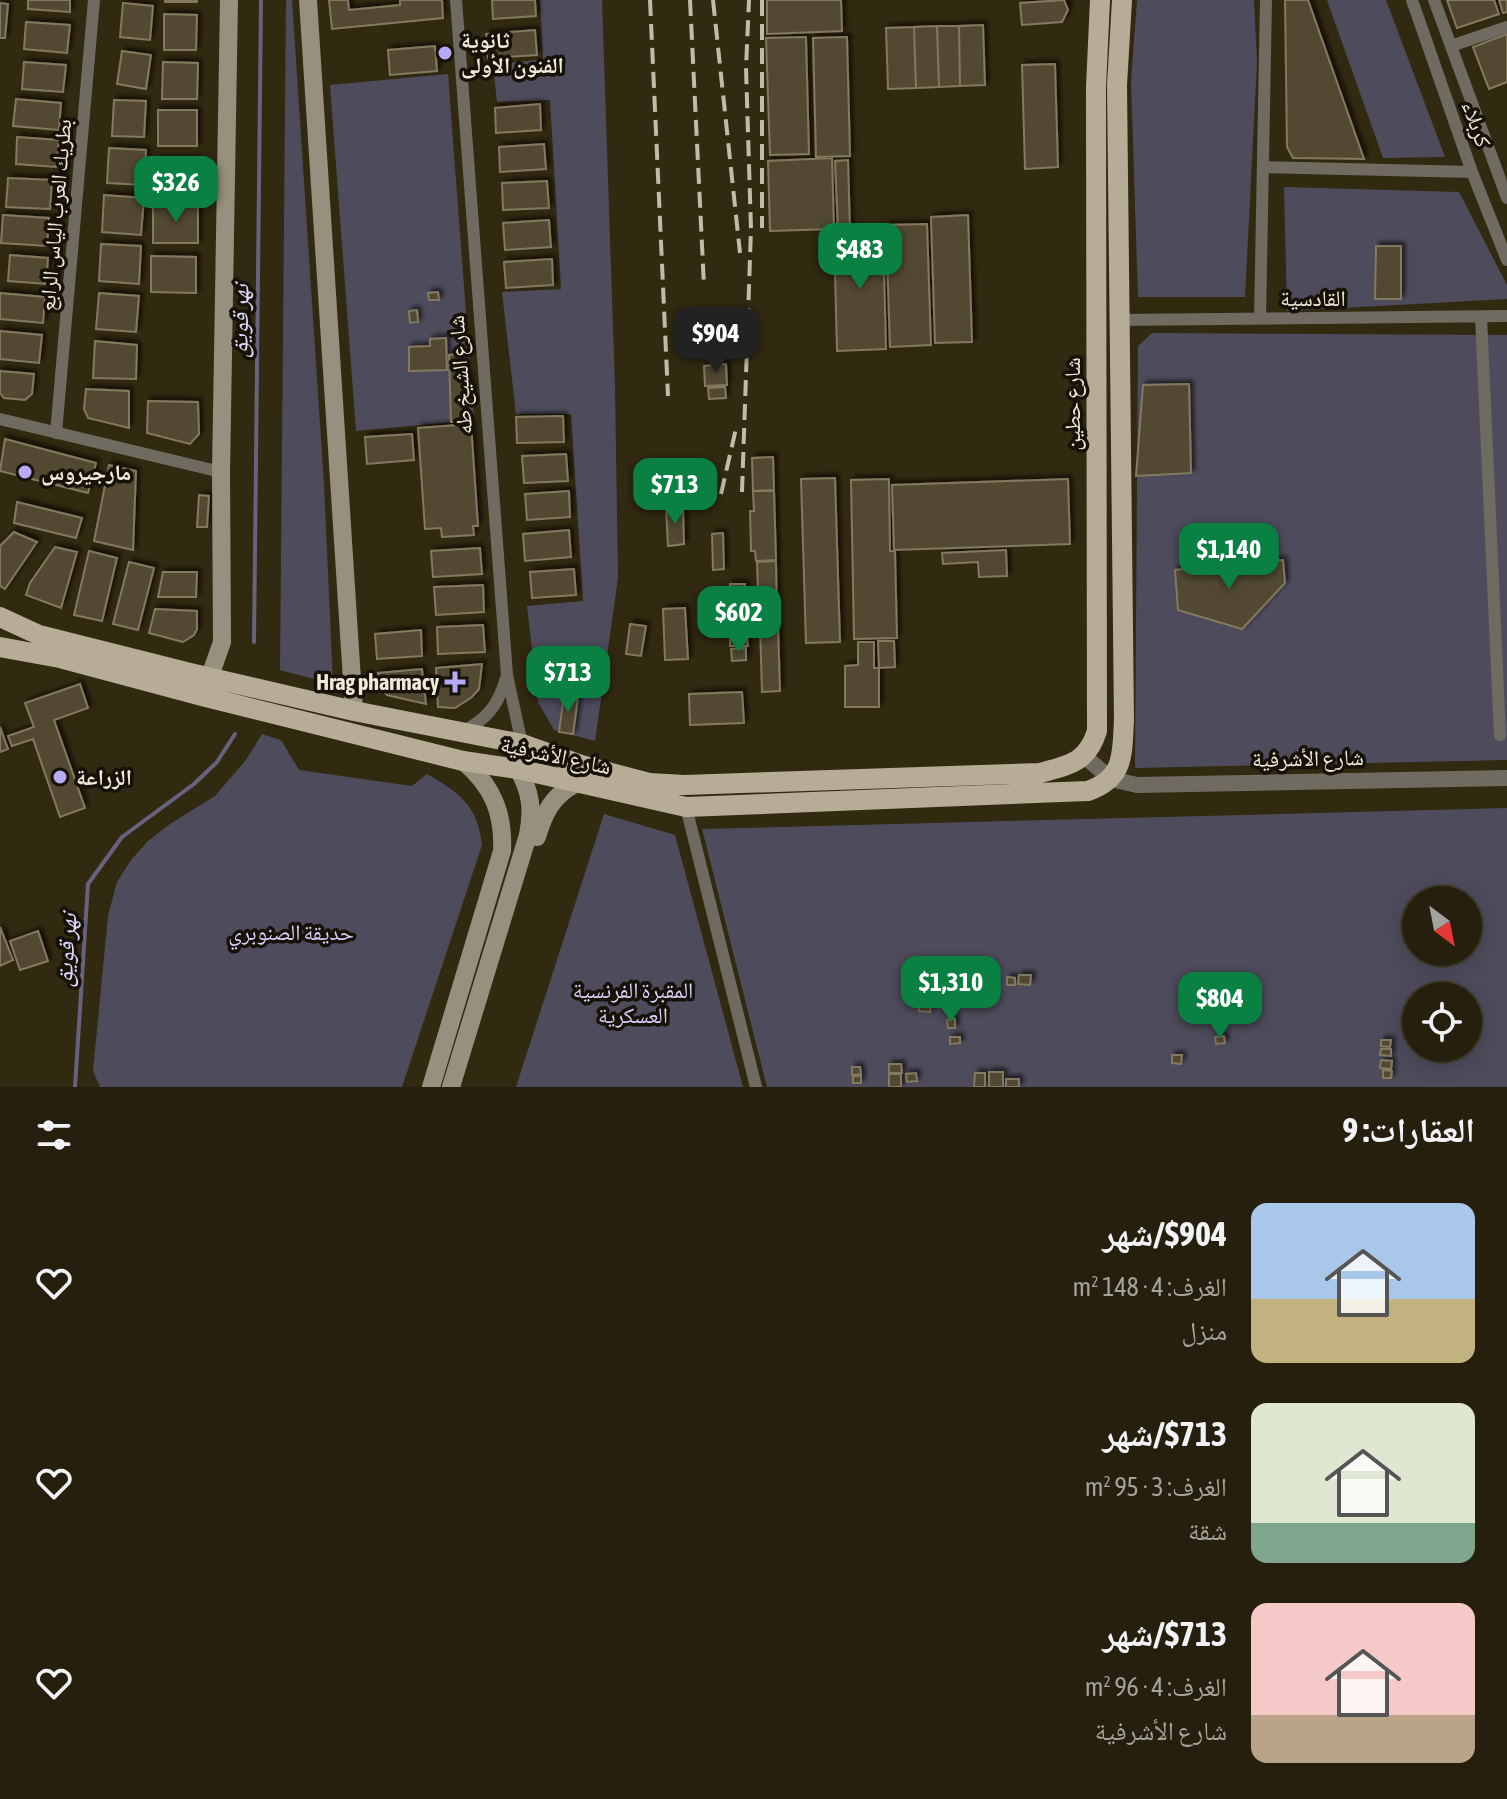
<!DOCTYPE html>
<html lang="ar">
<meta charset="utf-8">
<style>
:root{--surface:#261f0d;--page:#2e2716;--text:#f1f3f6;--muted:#a4a29d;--line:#423d2e;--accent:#0b8043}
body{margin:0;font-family:"Asap Condensed","Noto Naskh Arabic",sans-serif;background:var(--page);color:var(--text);direction:rtl;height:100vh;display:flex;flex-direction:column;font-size:30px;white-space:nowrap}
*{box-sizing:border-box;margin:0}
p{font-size:26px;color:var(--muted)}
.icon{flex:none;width:44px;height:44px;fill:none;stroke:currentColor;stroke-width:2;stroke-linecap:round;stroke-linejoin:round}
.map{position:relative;height:1087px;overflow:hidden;direction:ltr}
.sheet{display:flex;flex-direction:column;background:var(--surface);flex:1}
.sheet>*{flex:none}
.needle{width:52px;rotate:148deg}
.buttons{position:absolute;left:1402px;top:886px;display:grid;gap:16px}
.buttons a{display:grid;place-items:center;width:80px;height:80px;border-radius:50%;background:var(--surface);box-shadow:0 4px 20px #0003,0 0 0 2px var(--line);font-size:40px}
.price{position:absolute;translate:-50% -68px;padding:0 18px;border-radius:16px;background:var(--accent);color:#fff;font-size:26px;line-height:52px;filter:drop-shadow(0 2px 4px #0008)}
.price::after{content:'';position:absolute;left:50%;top:48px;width:24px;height:18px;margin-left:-12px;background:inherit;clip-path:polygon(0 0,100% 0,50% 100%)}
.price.selected{background:#222;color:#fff}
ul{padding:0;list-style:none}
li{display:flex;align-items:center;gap:24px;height:200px;padding:0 32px}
li span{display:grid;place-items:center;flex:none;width:224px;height:160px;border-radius:16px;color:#555}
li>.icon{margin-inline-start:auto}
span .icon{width:96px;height:96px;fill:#fffc;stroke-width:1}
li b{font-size:34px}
h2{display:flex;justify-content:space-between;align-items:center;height:96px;padding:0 32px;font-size:34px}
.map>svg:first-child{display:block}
.green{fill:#4e4c5c;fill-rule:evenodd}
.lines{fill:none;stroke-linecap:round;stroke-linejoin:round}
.stream{stroke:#67637e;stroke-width:4}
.building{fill:#534930;stroke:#84795f;stroke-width:2;filter:url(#shadow)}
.minor{stroke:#706b60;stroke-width:12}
.tertiary{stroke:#706b60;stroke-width:16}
.secondary{stroke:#98907e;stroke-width:18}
.primary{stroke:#b7ad96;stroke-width:20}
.rail{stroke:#c2bbaa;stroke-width:4;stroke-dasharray:16 8;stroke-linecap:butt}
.poi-dot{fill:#b7abf7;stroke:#161208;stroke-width:3}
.labels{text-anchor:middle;stroke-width:7;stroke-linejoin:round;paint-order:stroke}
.poi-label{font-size:22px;font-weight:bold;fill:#f0eadb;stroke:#161208;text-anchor:start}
.street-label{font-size:22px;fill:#f0eadb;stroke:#161208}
.park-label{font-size:22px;fill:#d8d2fd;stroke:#161208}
.water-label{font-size:24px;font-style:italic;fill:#dcd8f9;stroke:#161208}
</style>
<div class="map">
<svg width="1507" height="1087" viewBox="0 0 1507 1087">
<defs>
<filter id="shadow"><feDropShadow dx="3.5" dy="-3.5" stdDeviation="2" flood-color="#0009"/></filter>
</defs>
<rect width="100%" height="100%" fill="#322911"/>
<path class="green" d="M286,0H292L324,484L333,684L280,670Z
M540,0H602L615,387L618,578L595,741L554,730L538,702L527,606L583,601L571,414H516L502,292L561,289L550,100L497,102L493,65L543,59Z
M1137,0H1254L1257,62L1245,297H1138L1131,82Z
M1327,0H1386L1445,157L1383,158Z
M448,74L474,420L356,431L330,85Z
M1284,187L1459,192L1507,285V299L1287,311Z
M1152,333L1507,335V760L1135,768L1138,346Z
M262,734L281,740L299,770L412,786L427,774C460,793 478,806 482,845L402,1087H100L93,1071L108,916L117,882L131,860L148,841L170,824L215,796L246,760Z
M1507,808V1087H767L702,829ZM1416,900H1468V952H1416ZM1416,996H1468V1048H1416Z
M604,814L675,835L743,1087H516Z"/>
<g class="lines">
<path class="stream" d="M254,642L261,0
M75,1087L88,884L122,837L194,784L217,762L235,734"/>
</g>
<path class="building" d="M28,0H70V12L28,9Z
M165,0H197V2H165Z
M329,0H348L349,10L400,5V0H442L443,18L332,29Z
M492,0H535L536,16L493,19Z
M767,0H841L842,31L767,34Z
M1064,0L1068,10L1062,22L1022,25L1020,3Z
M1285,0H1308L1364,159L1293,158L1287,147Z
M1447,0H1494L1499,14L1457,28Z
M1499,0H1507V12L1503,13Z
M0,3L8,4L5,38H0Z
M123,3L153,6L150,40L120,37Z
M164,14L197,15L196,50H164Z
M26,22L70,25L67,53L24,49Z
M983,25L985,85L960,86L959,26Z
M937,26L939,87L916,88L914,27Z
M937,26H959L960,86L939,87Z
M914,27L916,88L888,89L886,28Z
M535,30L537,55L488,58L486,34Z
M1507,34V82L1489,89L1473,47Z
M806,37L809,154L770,155L766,38Z
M847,37L850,156L816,157L813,38Z
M435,46L437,71L390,75L388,50Z
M122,51L151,55L146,89L117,84Z
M24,62L66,65L63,92L22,89Z
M163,62L198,63L197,99H162Z
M1055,64L1058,167L1025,169L1022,65Z
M16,99L61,103L59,130L13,126Z
M114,100L146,101L144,137L112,136Z
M540,104L541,130L496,133L495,108Z
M158,110H197V146H158Z
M17,137L59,140L56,167L16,164Z
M544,144L546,169L500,172L499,147Z
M109,148L146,150L144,185L107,183Z
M832,158L834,229L770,231L768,161Z
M156,160H197L196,195H156Z
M848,160L850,229L838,230L835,161Z
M8,178L52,180L50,209L6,207Z
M547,181L549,208L503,210L502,183Z
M104,195L144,198L141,235L102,232Z
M153,206H198V243H153Z
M3,215L49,218L47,246L1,243Z
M968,215L972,342L935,343L931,217Z
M549,220L551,247L505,250L503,223Z
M927,224L931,345L890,347L886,225Z
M883,231L886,349L837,351L834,233Z
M101,244L141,246L139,284L99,281Z
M1376,246H1401V299H1375Z
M10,255L48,258L46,284L8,281Z
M151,256L196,257V293L151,292Z
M552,259L553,285L506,288L504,262Z
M438,292L439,300H429L428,293Z
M0,293L45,297L43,323L0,319Z
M99,293L139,296L136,332L96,329Z
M417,310L418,322L410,323L409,311Z
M0,331L42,335L39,363L0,359Z
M446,338L447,370L409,371V347L430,346V339Z
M95,341L137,345L136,379L93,378Z
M458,354L462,378H469L470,403H464L462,421L451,422L449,355Z
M726,364L727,385L705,386L704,366Z
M0,371L34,374L32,394L25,400L4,398L0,393Z
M1189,384L1191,473L1136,476L1143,385Z
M725,387L726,398L709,399L708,388Z
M86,389L129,391V428L88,418L84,409Z
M148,401L198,402L199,434L190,444L147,433Z
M563,416L564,442L517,443L516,417Z
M471,424L478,526H473L474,535L442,537L441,528L425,529L418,428Z
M412,434L414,460L367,464L365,437Z
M5,439L96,463L88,493L0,471Z
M566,454L568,481L524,483L522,456Z
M773,457L774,490L753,491L752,458Z
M109,465L136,471L133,550L94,541Z
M835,478L840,642L806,643L801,479Z
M889,479L890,551H895L897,638L854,639L851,480Z
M1068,479L1070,544L894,550L892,485Z
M569,491L570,517L527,520L525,494Z
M753,491H774L776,560L756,561L755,551H751L750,511H754Z
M199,495L209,496L207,527H197Z
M17,502L82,518L76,538L14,523Z
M683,506L684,544L668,546L666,507Z
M569,530L571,557L525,561L523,534Z
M14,532L37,542L5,589L0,586V546Z
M723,533L724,569L713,570L712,534Z
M55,547L77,552L61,608L26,595L30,583Z
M480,548L482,574L433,577L431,551Z
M1006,550L1007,576L979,577L978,562L943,564L942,553Z
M89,551L117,558L102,621L74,615Z
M1283,560L1285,583L1242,629L1178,610L1175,570Z
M776,561L777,622L759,623L757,562Z
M129,562L154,568L138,630L113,624Z
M574,569L576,595L532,598L530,572Z
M163,572H197L196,597H158Z
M730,584H745L744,596L739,595V606H733V611H723L724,598H730Z
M483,585L484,612L436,615L434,587Z
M685,608L688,659L665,660L663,609Z
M155,609L197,611V629L194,635L183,642L149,633Z
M630,624L646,626L641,656L626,654Z
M483,625L485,652L438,654L437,627Z
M760,626H778L780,691L762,692Z
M421,630L422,656L377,659L375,634Z
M730,635H747L748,646H730Z
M878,641H894L895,667L879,668Z
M858,642H874V668H879V707H845V666L858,665Z
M746,648V660L732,661L731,649Z
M482,664L479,689L472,697L455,708L438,707L436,668Z
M566,666L582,668L579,691L564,689Z
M422,669L426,704L387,695L379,686L378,673Z
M80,684L88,708L54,720L85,808L60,817L33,739L12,746L8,736L34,727L25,703Z
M742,692L744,723L690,725L689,694Z
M564,695L578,697L573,734L559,732Z
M0,727L8,749L0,752Z
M0,927L13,960L0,966Z
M38,931L48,961L20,970L10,941Z
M951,970L965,971L964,988L950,987Z
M1019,975H1031L1030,985L1018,984Z
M1007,977L1015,978V985H1007Z
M972,980H985V988H972Z
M919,982L932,983L931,994L936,995V1004H931L930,1012L919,1011V1004H913V995L918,996Z
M973,990L986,991L985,998L973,997Z
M955,1019V1028H948L947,1020Z
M1224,1036L1225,1043L1216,1044L1215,1037Z
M950,1037H960V1043L950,1044Z
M1381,1040H1391L1390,1047L1381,1046Z
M1381,1049H1391V1056L1380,1055Z
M1172,1055H1182L1181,1064L1172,1063Z
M1381,1060L1392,1061L1391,1069L1380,1068Z
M889,1064H901L902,1073H889Z
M852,1067H860L861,1074L852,1075Z
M1383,1070L1392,1071L1391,1078H1383Z
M989,1072H1003V1087H989Z
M916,1073L917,1081L907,1082L906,1074Z
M975,1073H985V1087H974Z
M889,1074H901V1087H889Z
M853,1076H861V1083H853Z
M1006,1079H1019V1087H1006Z"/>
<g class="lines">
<path class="minor" d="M456,0L507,675L522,744
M1412,0L1472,172L1507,260
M1434,0L1507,198
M1451,46L1507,27
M1263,167L1472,172
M1481,317L1500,735
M1260,319L1266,0
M1119,320L1507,316
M0,419L221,472
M56,433L94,0
M462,732C487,719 498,706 506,678
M686,807L756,1087"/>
<path class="tertiary" d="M1084,756L1111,779L1137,785L1507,778"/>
<path class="secondary" d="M308,0L354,711
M210,676L222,642L221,472L229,0
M537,837C544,813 552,796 575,784
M431,1087L502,851C504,813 492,785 463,761
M451,1087L528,835C533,809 531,792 518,769"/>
<path class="primary" d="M0,617L39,635L190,673L354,711L522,744L581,765L649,783L684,785L1040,773C1069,765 1087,763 1097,731L1096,87L1100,0
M0,647L60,658L206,697L463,761L518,769L686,807L1088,791C1125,778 1122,754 1124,720L1117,85L1122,0"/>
<path class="rail" d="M650,0L668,396
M690,0L704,286
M713,0L740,253
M762,0V228
M742,492L751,229L746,68L749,0
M721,494L737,424"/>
</g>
<g class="poi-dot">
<circle cx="445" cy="53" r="8"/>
<circle cx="25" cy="472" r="8"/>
<path d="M451 670h8v8h8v8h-8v8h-8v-8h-8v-8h8z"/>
<circle cx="60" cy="777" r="8"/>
</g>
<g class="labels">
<g class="poi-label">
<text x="461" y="48">ثانوية<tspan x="461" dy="25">الفنون الأولى</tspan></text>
<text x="41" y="480">مارجيروس</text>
<text x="439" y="690" text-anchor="end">Hrag pharmacy</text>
<text x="76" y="785">الزراعة</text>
</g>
<g class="street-label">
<text transform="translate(1477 124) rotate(71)" y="8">كربلاء</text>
<text transform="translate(55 215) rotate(-85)" y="8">بطريك العرب الياس الرابع</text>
<text x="1313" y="306">القادسية</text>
<text transform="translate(460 375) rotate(-94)" y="8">شارع الشيخ طه</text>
<text transform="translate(1072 404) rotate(-90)" y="8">شارع حطين</text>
<text transform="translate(556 755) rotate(12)" y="8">شارع الأشرفية</text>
<text transform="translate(1308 758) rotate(-1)" y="8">شارع الأشرفية</text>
</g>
<g class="park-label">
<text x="291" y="940">حديقة الصنوبري</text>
<text x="633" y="998">المقبرة الفرنسية<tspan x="633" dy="25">العسكرية</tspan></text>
</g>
<g class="water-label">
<text transform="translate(240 321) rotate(-89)" y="8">نهر قويق</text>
<text transform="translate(66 950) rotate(-86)" y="8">نهر قويق</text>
</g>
</g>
</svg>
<div class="buttons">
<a><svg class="needle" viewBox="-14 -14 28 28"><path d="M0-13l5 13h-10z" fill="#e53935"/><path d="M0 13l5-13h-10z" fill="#a4a29d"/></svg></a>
<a><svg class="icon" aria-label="locate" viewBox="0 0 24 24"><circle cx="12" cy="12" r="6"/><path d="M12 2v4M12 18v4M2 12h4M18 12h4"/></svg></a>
</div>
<b class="price" style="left:176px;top:224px">$326</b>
<b class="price" style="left:860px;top:291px">$483</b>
<b class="price selected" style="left:716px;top:375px">$904</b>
<b class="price" style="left:675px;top:526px">$713</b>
<b class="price" style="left:1229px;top:591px">$1,140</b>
<b class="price" style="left:739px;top:654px">$602</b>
<b class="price" style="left:568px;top:714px">$713</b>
<b class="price" style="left:951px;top:1024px">$1,310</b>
<b class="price" style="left:1220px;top:1040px">$804</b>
</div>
<section class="sheet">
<h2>العقارات: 9<svg class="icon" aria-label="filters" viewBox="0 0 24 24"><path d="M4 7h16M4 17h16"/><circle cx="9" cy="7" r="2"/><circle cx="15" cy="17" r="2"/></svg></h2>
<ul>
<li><span style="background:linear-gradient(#a9c7e8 60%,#c2b280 0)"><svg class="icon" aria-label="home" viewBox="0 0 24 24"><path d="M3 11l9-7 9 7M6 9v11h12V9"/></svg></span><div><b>$904/شهر</b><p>الغرف: 4 · 148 m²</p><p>منزل</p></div><svg class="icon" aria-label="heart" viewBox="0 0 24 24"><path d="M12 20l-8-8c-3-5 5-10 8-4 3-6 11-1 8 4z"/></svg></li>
<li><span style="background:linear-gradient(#dfe7d0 75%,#7fa58c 0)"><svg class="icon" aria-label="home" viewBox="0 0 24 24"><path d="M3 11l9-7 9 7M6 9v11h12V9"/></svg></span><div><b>$713/شهر</b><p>الغرف: 3 · 95 m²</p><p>شقة</p></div><svg class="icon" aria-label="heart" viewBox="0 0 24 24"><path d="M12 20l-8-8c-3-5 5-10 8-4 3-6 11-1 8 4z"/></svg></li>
<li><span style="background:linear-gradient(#f6c9c9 70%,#b9a48a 0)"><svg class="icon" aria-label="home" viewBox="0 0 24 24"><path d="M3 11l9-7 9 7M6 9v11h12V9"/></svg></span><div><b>$713/شهر</b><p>الغرف: 4 · 96 m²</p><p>شارع الأشرفية</p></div><svg class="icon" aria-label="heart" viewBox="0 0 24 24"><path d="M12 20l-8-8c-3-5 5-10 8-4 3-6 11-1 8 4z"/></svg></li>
</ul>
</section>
